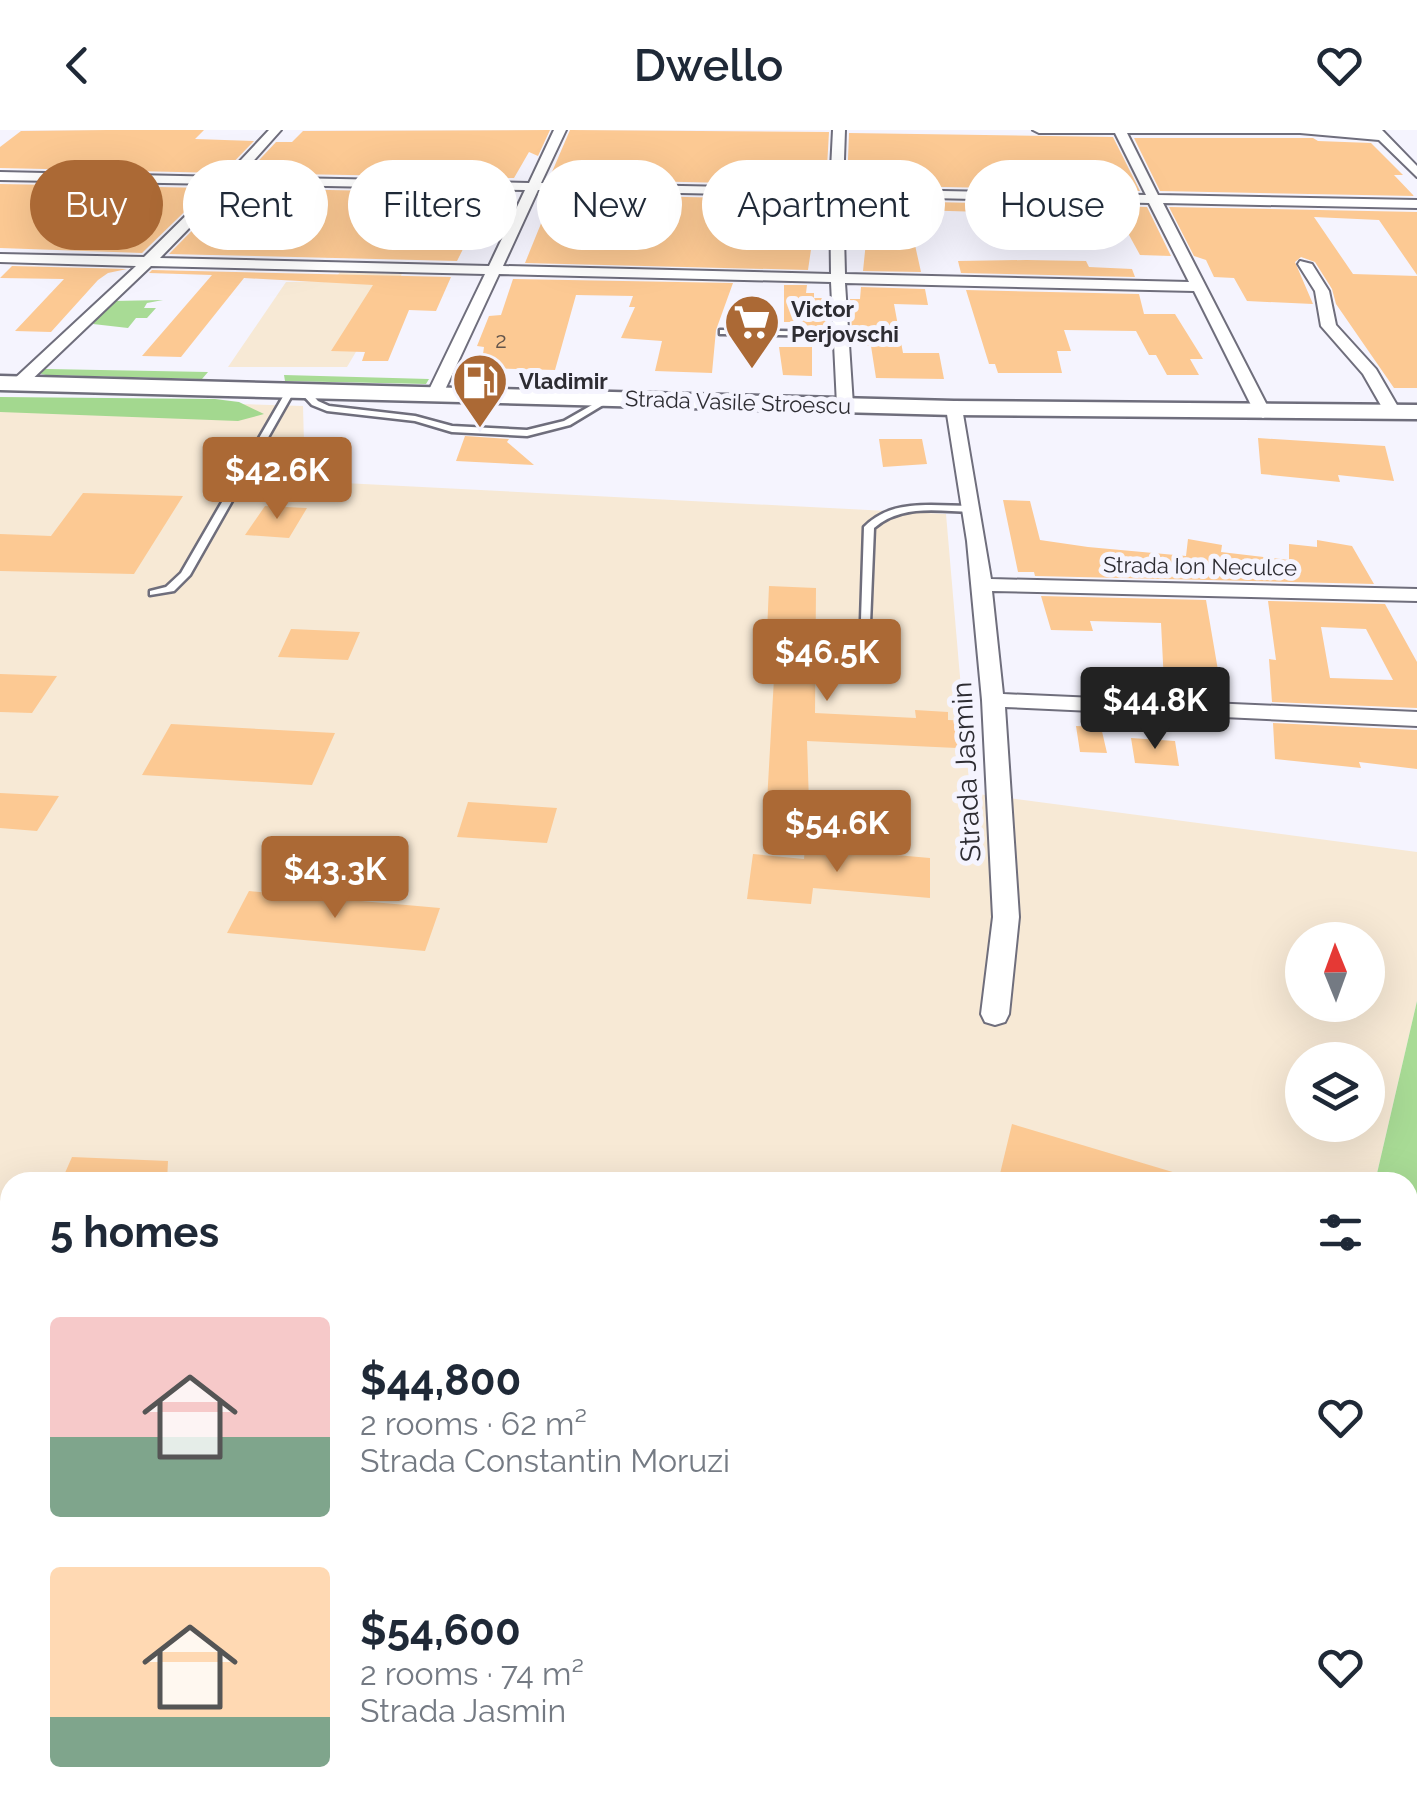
<!DOCTYPE html>
<meta charset="utf-8">
<style>
:root{--surface:#fff;--page:#f2f2f3;--text:#1f2937;--muted:#747a83;--accent:#ab6935}
body{margin:0;font-family:Raleway,sans-serif;background:var(--page);color:var(--text);height:100vh;display:flex;flex-direction:column;font-size:38px;white-space:nowrap}
*{box-sizing:border-box;margin:0}
p{font-size:32px;color:var(--muted)}
.icon{flex:none;width:55px;height:55px;fill:none;stroke:currentColor;stroke-width:2;stroke-linecap:round;stroke-linejoin:round}
.map{position:relative;flex:1;overflow:hidden}
.sheet{position:absolute;left:0px;top:1042px;width:1418px;height:642px;display:flex;flex-direction:column;background:var(--surface);border-radius:30px 30px 0 0;box-shadow:0 10px 40px #0002}
.sheet>*{flex:none}
.top-card{position:absolute;left:30px;top:30px;width:1358px;height:90px;display:flex;gap:20px}
.needle{width:65px;rotate:359deg}
.buttons{position:absolute;left:1285px;top:792px;display:grid;gap:20px}
.buttons a{display:grid;place-items:center;width:100px;height:100px;border-radius:50%;background:var(--surface);box-shadow:0 10px 40px #0002;font-size:50px}
.price{position:absolute;translate:-50% -85px;padding:0 22px;border-radius:10px;background:var(--accent);color:#fff;font-size:32px;line-height:65px;filter:drop-shadow(0 2px 5px #0008)}
.price::after{content:'';position:absolute;left:50%;top:60px;width:30px;height:22px;margin-left:-15px;background:inherit;clip-path:polygon(0 0,100% 0,50% 100%)}
.price.selected{background:#222;color:#fff}
ul{padding:0;list-style:none}
li{display:flex;align-items:center;gap:30px;height:250px;padding:0 50px}
li span{display:grid;place-items:center;flex:none;width:280px;height:200px;border-radius:10px;color:#555}
li>.icon{margin-inline-start:auto}
span .icon{width:120px;height:120px;fill:#fffc;stroke-width:1}
li b{font-size:42px}
h2{display:flex;justify-content:space-between;align-items:center;height:120px;padding:0 50px;font-size:42px}
.tag{padding:0 35px;border-radius:45px;background:var(--surface);box-shadow:0 10px 40px #0002;font-size:35px;line-height:90px}
.tag.selected{background:var(--accent);color:#fff}
header{display:flex;justify-content:space-between;align-items:center;height:130px;padding:0 50px;background:var(--surface);font-size:45px;font-weight:600}
.map>svg:first-child{display:block}
.industrial{fill:#f7e9d5;fill-rule:evenodd}
.green{fill:#a8db95}
.forest{fill:#a3d88f}
.building{fill:#fcc993;fill-rule:evenodd}
.lines{fill:none;stroke-linecap:round;stroke-linejoin:round}
.lane-casing{stroke:#6f6e7c;stroke-width:5}
.street-casing{stroke:#6f6e7c;stroke-width:4}
.secondary-casing{stroke:#6f6e7c;stroke-width:5}
.lane{fill:#fff;fill-rule:evenodd}
.street{fill:#fff;fill-rule:evenodd}
.secondary{fill:#fff;fill-rule:evenodd}
.labels{text-anchor:middle;stroke-width:10;stroke-linejoin:round;paint-order:stroke}
.far-poi-label{font-size:22px;font-weight:bold;fill:#2e2d33;stroke:#f5f4fe;text-anchor:start}
.number-label{font-size:22px;fill:#62544b}
.far-street-label{font-size:22px;fill:#2e2d33;stroke:#f5f4fe}
.street-label{font-size:28px;fill:#2e2d33;stroke:#f5f4fe}
</style>
<header><svg class="icon" aria-label="back" viewBox="0 0 24 24"><path d="M15 5l-7 7 7 7"/></svg>Dwello<svg class="icon" aria-label="heart" viewBox="0 0 24 24"><path d="M12 20l-8-8c-3-5 5-10 8-4 3-6 11-1 8 4z"/></svg></header>
<div class="map">
<svg width="1417" height="1683" viewBox="0 0 1417 1683">
<rect width="100%" height="100%" fill="#f5f4fe"/>
<path class="industrial" d="M340,142L402,144L347,237H228L286,152L333,151Z
M0,267L303,276L305,351L946,384L970,663L1417,722V871L1375,1052H10V1313L0,1312ZM1302,810H1368V875H1302ZM1302,930H1368V995H1302Z"/>
<path class="green" d="M163,170L147,173L144,178H156L147,188H136L128,198L93,194L113,171Z
M42,239H47L208,242L202,249L46,245L41,244Z
M284,245L429,249L426,254L285,251Z
M1417,871V1683H1231L1233,1675H1408V1052H1375Z"/>
<path class="forest" d="M0,267L215,269L239,272L264,284L238,291L0,282Z"/>
<path class="building" d="M107,0H204L195,9L254,11L223,43L0,38V17L21,1Z
M550,0L538,26L529,22L514,48L247,43L276,12H292L303,1Z
M570,0L829,2L826,55L549,49Z
M849,3L1113,7L1140,61L847,55Z
M1134,8H1313L1318,11L1371,13L1403,45H1394L1414,66L1160,61Z
M0,54L209,58L142,123L0,118Z
M234,58L429,62L396,117L463,119L457,131L169,124Z
M553,64L826,70L827,99H814L808,140L525,133Z
M847,70L1147,77L1171,126L1140,125L1129,105V86L915,80L918,95L911,97L921,142L863,141L867,102L848,100Z
M1169,77L1417,82V145L1379,90L1314,87L1353,144L1417,146V258H1394L1336,174L1332,159L1315,132L1301,127L1295,132L1313,174L1247,171L1234,148L1214,147L1206,130L1194,126Z
M1026,130L1086,131L1089,137L1132,139L1135,147L961,143L958,131Z
M12,136L127,139L108,143L98,150L51,202L15,201L64,149L0,148Z
M152,140L451,147L436,181L409,180L388,231H362L365,222L331,221L373,155L244,148L181,227L142,226L212,145L149,143Z
M513,149L733,153L716,200L712,243L655,241L662,211L621,208L635,177H629L633,166L576,165L555,240L481,238L484,217L477,216L489,186L501,185Z
M784,155H807L806,163H814V168H828L830,198L791,197L790,192H784Z
M861,157L925,159L928,175L894,174L903,223H939L944,249L876,248L871,216L853,214L850,169H860Z
M966,160L1139,164L1144,184H1175L1203,229H1190L1199,245H1167L1156,225H1149L1136,201L1064,200L1071,221H1057L1062,243H998L995,234H989Z
M779,217H812V246L783,245Z
M465,306L509,309L507,312L534,335L456,331Z
M1258,308L1385,316L1394,351L1338,345L1340,352L1261,344Z
M879,309H922L927,334L883,337Z
M83,363L183,366L134,444L0,441V404L51,406Z
M1003,370L1030,371L1040,410L1088,417L1186,426L1188,409L1222,415L1221,422L1289,430V414L1317,417V410L1352,416L1374,454L1035,446L1034,442H1018Z
M265,376L307,378L289,408L245,405Z
M769,456L816,458L815,583L916,588L915,580L948,582V590L975,591L978,619L807,611L809,673L767,672L774,548H765Z
M1041,466L1206,470L1220,552L1204,550V558L1164,553L1161,493L1090,491L1093,501L1051,500Z
M1268,471L1385,474L1417,532V578L1272,572L1269,529L1276,530ZM1321,497L1366,499L1393,550L1330,548Z
M291,499L360,502L348,530L278,527Z
M0,544L57,546L32,583L0,582Z
M1273,593L1417,600V639L1359,632L1361,638L1275,629Z
M171,594L242,598L335,603L312,655L142,645Z
M1076,596L1101,597L1107,623L1080,622Z
M1131,608L1175,611L1179,636L1135,633Z
M0,663L59,666L37,701L0,698Z
M468,672L557,678L547,713L457,707Z
M805,717L930,728V768L813,758L811,774L747,769L753,724L804,729Z
M249,761L327,768L440,778L425,821L227,803Z
M1012,994L1186,1046L1185,1052H998Z
M72,1027L168,1031L167,1052H61Z"/>
<g class="lines">
<g class="lane-casing">
<path id="lane" d="M720,200L840,202L844,204L840,206L723,204H720Z
M288,258L295,260L190,445L174,461L150,465V461L166,457L181,443Z
M300,258H306L318,271L329,276L415,286L452,296L527,300L564,291L606,267L613,269L570,295L527,306L452,302L415,291L327,281L312,275L300,262Z
M931,375L972,376L977,379L972,382C937,381 902,374 874,398L869,518L864,521L860,520L864,397C883,378 905,375 931,375Z
M0,1290L10,1291V1309L0,1308Z
M945,1675H973L977,1683H949Z"/>
</g>
<g class="street-casing">
<path id="street" d="M269,0H281L239,47L529,53L554,0H566L541,53L830,59L833,0H845L843,59L1146,65L1115,3H1039L1033,0H1382L1417,36V47L1379,10L1300,3H1127L1158,65L1417,70V78L1163,73L1271,283L1263,288L1255,283L1194,161L845,153L853,275L845,280L837,275L831,152L499,144L443,264L435,269L427,264L485,144L151,136L24,257H12V251L136,136L0,132V124L144,127L218,54L0,50V42L225,47ZM232,54L525,60L489,136L160,128ZM538,60L830,66L831,144L503,136ZM843,66L1149,73L1189,152L845,144Z
M1300,131L1312,134L1329,161L1336,195L1376,239L1401,282L1399,286H1387L1363,244L1321,196L1315,161L1298,134Z
M954,273L962,278L991,449L1417,459V471L992,461L1003,564L1417,582V596L1005,577L1019,787L1009,884L1005,892L995,895L985,892L981,884L993,787L982,570L967,411L946,278Z"/>
</g>
<g class="secondary-casing">
<path id="secondary" d="M0,246L954,271L1417,275V289L954,285L0,260Z"/>
</g>
<use href="#lane" class="lane"/>
<use href="#street" class="street"/>
<use href="#secondary" class="secondary"/>
</g>
<defs>
<g id="supermarket-pin" transform="scale(2.875)"><path d="M0 17L-7.5 6A9.5 9.5 0 1 1 7.5 6Z" fill="#ab6935" stroke="#f5f4fe"/><path d="M-6-5.5h2.5l.6 2H6L4.5 2H-2.5L-4.4-4H-6ZM-1.5 3.2a1.3 1.3 0 1 0 .1 0ZM3 3.2a1.3 1.3 0 1 0 .1 0Z" fill="#fff"/></g>
<g id="fuel-pin" transform="scale(2.875)"><path d="M0 17L-7.5 6A9.5 9.5 0 1 1 7.5 6Z" fill="#ab6935" stroke="#f5f4fe"/><path d="M-5.5-6h7V0h2V4h1.3V-2.5L3-4.5l.8-.8L6-3V5H2.5V1h-1V6h-7ZM-4.2-4.7v3.2H.2V-4.7Z" fill="#fff"/></g>
</defs>
<g fill-rule="evenodd">
<use href="#supermarket-pin" x="752" y="192"/>
<use href="#fuel-pin" x="480" y="251"/>
</g>
<g class="labels">
<g class="far-poi-label">
<text x="791" y="187">Victor<tspan x="791" dy="25">Perjovschi</tspan></text>
<text x="519" y="259">Vladimir</text>
</g>
<g class="number-label">
<text x="501" y="218">2</text>
</g>
<g class="far-street-label">
<text transform="translate(738 272) rotate(2)" y="8">Strada Vasile Stroescu</text>
<text transform="translate(1200 436) rotate(1)" y="8">Strada Ion Neculce</text>
</g>
<g class="street-label">
<text transform="translate(966 642) rotate(-93)" y="10">Strada Jasmin</text>
</g>
</g>
</svg>
<div class="buttons">
<a><svg class="needle" viewBox="-14 -14 28 28"><path d="M0-13l5 13h-10z" fill="#e53935"/><path d="M0 13l5-13h-10z" fill="#747a83"/></svg></a>
<a><svg class="icon" aria-label="layers" viewBox="0 0 24 24"><path d="M12 4l9 5-9 5-9-5zM3 14l9 5 9-5"/></svg></a>
</div>
<b class="price" style="left:277px;top:392px">$42.6K</b>
<b class="price" style="left:827px;top:574px">$46.5K</b>
<b class="price selected" style="left:1155px;top:622px">$44.8K</b>
<b class="price" style="left:837px;top:745px">$54.6K</b>
<b class="price" style="left:335px;top:791px">$43.3K</b>
<div class="top-card">
<a class="tag selected">Buy</a>
<a class="tag">Rent</a>
<a class="tag">Filters</a>
<a class="tag">New</a>
<a class="tag">Apartment</a>
<a class="tag">House</a>
</div>
<section class="sheet">
<h2>5 homes<svg class="icon" aria-label="filters" viewBox="0 0 24 24"><path d="M4 7h16M4 17h16"/><circle cx="9" cy="7" r="2"/><circle cx="15" cy="17" r="2"/></svg></h2>
<ul>
<li><span style="background:linear-gradient(#f6c9c9 60%,#7fa58c 0)"><svg class="icon" aria-label="home" viewBox="0 0 24 24"><path d="M3 11l9-7 9 7M6 9v11h12V9"/></svg></span><div><b>$44,800</b><p>2 rooms · 62 m²</p><p>Strada Constantin Moruzi</p></div><svg class="icon" aria-label="heart" viewBox="0 0 24 24"><path d="M12 20l-8-8c-3-5 5-10 8-4 3-6 11-1 8 4z"/></svg></li>
<li><span style="background:linear-gradient(#ffd9b3 75%,#7fa58c 0)"><svg class="icon" aria-label="home" viewBox="0 0 24 24"><path d="M3 11l9-7 9 7M6 9v11h12V9"/></svg></span><div><b>$54,600</b><p>2 rooms · 74 m²</p><p>Strada Jasmin</p></div><svg class="icon" aria-label="heart" viewBox="0 0 24 24"><path d="M12 20l-8-8c-3-5 5-10 8-4 3-6 11-1 8 4z"/></svg></li>
</ul>
</section>
</div>
